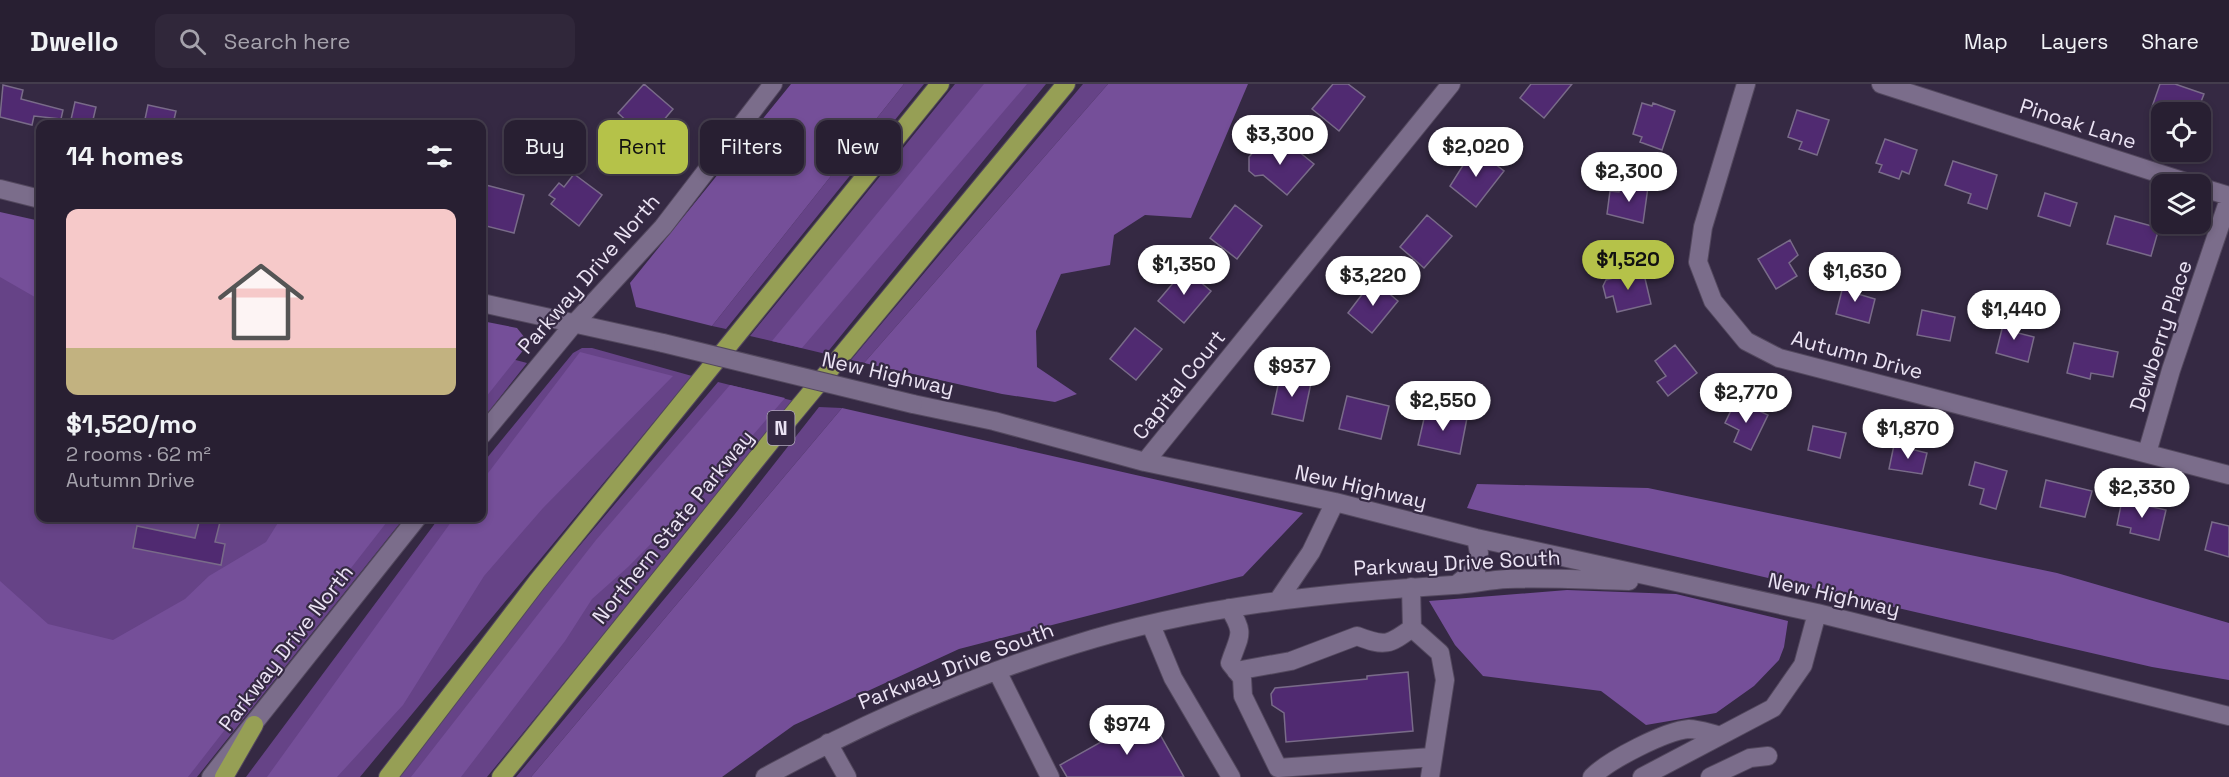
<!DOCTYPE html>
<meta charset="utf-8">
<style>
:root{--surface:#281f32;--page:#30273a;--text:#f1f3f6;--muted:#a5a2ac;--line:#443d4d;--accent:#b5c249}
body{margin:0;font-family:"Space Grotesk",sans-serif;background:var(--page);color:var(--text);height:100vh;display:flex;flex-direction:column;font-size:22px;white-space:nowrap}
*{box-sizing:border-box;margin:0}
p{font-size:20px;color:var(--muted)}
.icon{flex:none;width:33px;height:33px;fill:none;stroke:currentColor;stroke-width:2;stroke-linecap:round;stroke-linejoin:round}
.map{position:relative;flex:1;overflow:hidden}
.panel{position:absolute;left:36px;top:36px;width:450px;height:402px;display:flex;flex-direction:column;background:var(--surface);border-radius:12px;box-shadow:0 3px 9px #0003,0 0 0 2px var(--line)}
.panel>*{flex:none}
.guide{position:absolute;left:504px;top:36px;width:570px;height:54px;display:flex;gap:12px}
.buttons{position:absolute;left:2151px;top:18px;display:grid;gap:12px}
.buttons a{display:grid;place-items:center;width:60px;height:60px;border-radius:12px;background:var(--surface);box-shadow:0 3px 9px #0003,0 0 0 2px var(--line);font-size:30px}
.price{position:absolute;translate:-50% -51px;padding:0 14px;border-radius:21px;background:#fff;color:#222;font-size:20px;line-height:39px;filter:drop-shadow(0 2px 3px #0008)}
.price::after{content:'';position:absolute;left:50%;top:36px;width:18px;height:14px;margin-left:-9px;background:inherit;clip-path:polygon(0 0,100% 0,50% 100%)}
.price.selected{background:var(--accent);color:#111}
ul{padding:0;list-style:none}
li{display:grid;align-content:center;gap:12px;height:318px;padding:0 30px}
li+li{border-top:2px solid var(--line)}
li span{display:grid;place-items:center;height:186px;border-radius:12px;color:#555}
li>.icon{margin-inline-start:auto}
span .icon{width:108px;height:108px;fill:#fffc;stroke-width:1}
li b{font-size:26px}
h2{display:flex;justify-content:space-between;align-items:center;height:72px;padding:0 30px;font-size:26px}
.pill{padding:0 21px;border-radius:12px;background:var(--surface);box-shadow:0 3px 9px #0003,0 0 0 2px var(--line);font-size:21px;line-height:54px}
.pill.selected{background:var(--accent);color:#111}
header{display:flex;align-items:center;gap:36px;box-sizing:border-box;height:84px;padding:0 30px;background:var(--surface);border-bottom:2px solid var(--line)}
header strong{font-size:28px}
nav{display:flex;gap:33px;margin-inline-start:auto;font-size:21px}
.search{width:420px;height:54px;background:var(--page);display:flex;align-items:center;gap:15px;box-sizing:border-box;padding:0 21px;border-radius:12px;color:var(--muted);font-size:22px}
.map>svg:first-child{display:block}
.green{fill:#664387}
.forest{fill:#754f99}
.building{fill:#502a71;stroke:#796b89;stroke-width:1.5}
.lines{fill:none;stroke-linecap:round;stroke-linejoin:round}
.minor-casing{stroke:#53485e;stroke-width:20}
.highway-casing{stroke:#53485e;stroke-width:20}
.minor{stroke:#7b6d8b;stroke-width:18}
.highway{stroke:#969f55;stroke-width:18}
.minor-bridge-casing{stroke:#53485e;stroke-width:20;stroke-linecap:butt}
.minor-bridge{stroke:#7b6d8b;stroke-width:18}
.labels{text-anchor:middle;stroke-width:4.5;stroke-linejoin:round;paint-order:stroke}
.shield{fill:#352943;stroke:#b4abbf;stroke-width:1.5}
.shield-label{font-size:20px;font-weight:bold;fill:#ebe3f4}
.street-label{font-size:21px;fill:#ebe3f4;stroke:#352943}
</style>
<header>
<strong>Dwello</strong>
<div class="search"><svg class="icon" aria-label="search" viewBox="0 0 24 24"><circle cx="10" cy="10" r="6"/><path d="M15 15l6 6"/></svg>Search here</div>
<nav><a>Map</a><a>Layers</a><a>Share</a></nav>
</header>
<div class="map">
<svg width="2229" height="693" viewBox="0 0 2229 693">
<rect width="100%" height="100%" fill="#352943"/>
<path class="green" d="M904,0H924L726,245L712,242Z
M955,0H1046L826,270L750,252Z
M1083,0H1108L864,279L851,276Z
M0,139L40,150V434H404L197,693H0Z
M582,264H592L692,292L360,693H246L439,434H482V380L573,269Z
M482,267L527,279L482,336Z
M718,298L794,317L487,693H397L549,498Z
M819,323L842,324L531,693H516L735,430Z"/>
<path class="forest" d="M791,0H904L712,242L636,223L630,199Z
M984,0H1027L802,264L772,257Z
M1108,0H1248L1191,134L1145,131L1114,151L1110,181L1061,190L1036,247L1037,283L1077,310L1055,318L1002,310L864,279Z
M0,128L40,137V216L0,193Z
M482,237L517,244L529,259L482,318Z
M580,268L673,292L543,424L484,492L403,621L337,693H267L454,434H482V397Z
M730,301L785,314L713,397L628,483L592,515L565,557L461,693H411L596,456Z
M842,324L1303,429L1243,492L959,565L794,641L722,693H531Z
M1477,400L1648,404L2057,489L2229,539V596L2152,583L1467,424Z
M281,434H390L188,693H0V497L48,540L113,556L185,515L209,492L266,458Z
M1567,506L1676,510L1788,537L1784,563L1779,576L1754,602L1716,629L1646,641L1601,607L1483,592L1455,561L1429,517Z"/>
<path class="building" d="M644,0L673,25L647,56L618,29Z
M1333,0H1348L1365,13L1339,47L1312,25Z
M1531,0H1572L1544,34L1520,14Z
M2160,0H2175L2204,10L2197,28H2167L2152,23Z
M3,1L23,6L21,15L63,26L61,35L34,32L32,41L0,33Z
M75,18L96,23L92,40H70Z
M1642,19L1652,22L1653,19L1675,27L1662,66L1640,58L1642,53L1633,50Z
M148,21L176,27L173,40H144Z
M1797,26L1829,36L1817,71L1799,65L1802,58L1788,53Z
M1885,55L1917,66L1909,90L1902,87L1899,95L1879,88L1882,81L1876,79Z
M1287,58L1314,80L1287,111L1263,91L1255,92L1249,87V73L1259,61L1266,60L1277,69Z
M1477,66L1504,87L1476,123L1450,102L1467,75L1469,77Z
M1953,77L1997,91L1987,125L1968,119L1971,110L1945,101Z
M574,90L602,111L579,142L551,120L555,115L549,111L559,99L564,103Z
M1621,99L1648,103L1643,139L1607,130L1610,107L1619,108Z
M482,100L524,111L514,149L482,141Z
M2045,109L2077,119L2070,142L2038,132Z
M1235,121L1262,142L1237,175L1210,154Z
M1427,131L1452,152L1424,184L1400,163Z
M2115,132L2159,144L2151,172L2107,160Z
M1790,156L1798,171L1789,179L1797,192L1776,205L1758,175Z
M1185,185L1211,207L1184,239L1158,217Z
M1643,186L1651,220L1617,228L1613,212L1606,214L1603,202L1606,196Z
M1845,194L1861,199L1858,210L1875,215L1869,239L1836,230Z
M1373,196L1398,217L1372,249L1348,229Z
M1922,226L1955,233L1950,257L1917,251Z
M2005,233L2021,237L2018,249L2034,253L2028,278L1996,269Z
M1135,244L1162,265L1136,296L1110,275Z
M2074,259L2118,268L2113,293L2091,289L2090,295L2067,289Z
M1675,261L1697,289L1668,312L1657,298L1666,292L1655,277Z
M1280,292L1311,299L1303,337L1272,330Z
M1347,312L1389,322L1381,355L1339,345Z
M1736,316L1768,331L1751,366L1734,358L1739,346L1725,339Z
M1426,326L1467,334L1460,370L1418,361Z
M1813,342L1846,349L1840,374L1808,366Z
M1894,361L1927,369L1922,390L1889,385Z
M1975,378L2007,387L1996,425L1980,420L1984,405L1969,401Z
M2046,396L2092,407L2085,433L2040,423Z
M2122,416L2166,426L2159,456L2130,449L2131,444L2117,441Z
M200,434H221L215,458L225,460L221,481L133,464L137,442L195,454Z
M2212,438L2229,442V473L2205,466Z
M1408,588L1413,647L1286,658L1284,629L1272,621L1271,610L1275,604L1367,595V592Z
M1149,631L1184,693H1067L1060,681Z"/>
<g class="lines">
<g class="minor-casing">
<path id="minor" d="M1746,0L1703,143L1698,178L1713,217L1746,257L1779,274L2229,391
M1881,0L2192,100
M2200,103L2229,112
M0,105L40,115
M482,219L663,259
M913,320L994,337L1145,378L1335,418L1476,454L1817,529L2229,632
M482,351L573,241L663,143L773,0
M2147,369L2171,286L2229,115
M1145,378L1451,0
M1457,500L1477,484L1479,469L1476,454
M1411,503L1412,544L1440,569L1445,596L1430,693
M1279,515L1311,468L1335,418
M1229,524C1246,551 1239,551 1230,579L1242,594L1243,612L1278,684L1432,673
M1151,541L1173,594L1231,693
M997,587L1050,693
M1236,587L1291,577L1357,552C1385,563 1389,561 1412,544
M828,659L847,693
M211,693L417,434
M765,693C864,639 965,594 1073,561C1196,522 1324,509 1453,501C1471,500 1489,496 1507,495C1547,493 1588,496 1629,497
M1592,693C1609,676 1665,647 1689,645C1698,645 1709,649 1717,651
M1642,693L1773,624L1803,581L1817,529
M1710,693L1750,674L1768,672"/>
</g>
<g class="highway-casing">
<path id="highway" d="M224,693L254,641
M388,693L537,498L940,0
M501,693L775,352L1066,0"/>
</g>
<use href="#minor" class="minor"/>
<use href="#highway" class="highway"/>
<g class="minor-bridge-casing">
<path id="minor-bridge" d="M663,259L913,320"/>
</g>
<use href="#minor-bridge" class="minor-bridge"/>
</g>
<g class="labels">
<rect class="shield" x="767.5" y="327" width="27" height="34" rx="4.5"/>
<g class="shield-label">
<text x="781" y="351">N</text>
</g>
<g class="street-label">
<text transform="translate(2078 40) rotate(18)" y="7">Pinoak Lane</text>
<text transform="translate(589 190) rotate(-49)" y="7">Parkway Drive North</text>
<text transform="translate(2161 252) rotate(-72)" y="7">Dewberry Place</text>
<text transform="translate(1857 271) rotate(15)" y="7">Autumn Drive</text>
<text transform="translate(888 290) rotate(13)" y="7">New Highway</text>
<text transform="translate(1179 301) rotate(-51)" y="7">Capital Court</text>
<text transform="translate(1361 403) rotate(13)" y="7">New Highway</text>
<text transform="translate(673 443) rotate(-51)" y="7">Northern State Parkway</text>
<text transform="translate(1457 479) rotate(-3)" y="7">Parkway Drive South</text>
<text transform="translate(1834 511) rotate(13)" y="7">New Highway</text>
<text transform="translate(286 564) rotate(-52)" y="7">Parkway Drive North</text>
<text transform="translate(956 582) rotate(-21)" y="7">Parkway Drive South</text>
</g>
</g>
</svg>
<div class="buttons">
<a><svg class="icon" aria-label="locate" viewBox="0 0 24 24"><circle cx="12" cy="12" r="6"/><path d="M12 2v4M12 18v4M2 12h4M18 12h4"/></svg></a>
<a><svg class="icon" aria-label="layers" viewBox="0 0 24 24"><path d="M12 4l9 5-9 5-9-5zM3 14l9 5 9-5"/></svg></a>
</div>
<b class="price" style="left:1280px;top:82px">$3,300</b>
<b class="price" style="left:1476px;top:94px">$2,020</b>
<b class="price" style="left:1629px;top:119px">$2,300</b>
<b class="price selected" style="left:1628px;top:207px">$1,520</b>
<b class="price" style="left:1184px;top:212px">$1,350</b>
<b class="price" style="left:1855px;top:219px">$1,630</b>
<b class="price" style="left:1373px;top:223px">$3,220</b>
<b class="price" style="left:2014px;top:257px">$1,440</b>
<b class="price" style="left:1292px;top:314px">$937</b>
<b class="price" style="left:1746px;top:340px">$2,770</b>
<b class="price" style="left:1443px;top:348px">$2,550</b>
<b class="price" style="left:1908px;top:376px">$1,870</b>
<b class="price" style="left:2142px;top:435px">$2,330</b>
<b class="price" style="left:1127px;top:672px">$974</b>
<div class="guide">
<a class="pill">Buy</a>
<a class="pill selected">Rent</a>
<a class="pill">Filters</a>
<a class="pill">New</a>
</div>
<section class="panel">
<h2>14 homes<svg class="icon" aria-label="filters" viewBox="0 0 24 24"><path d="M4 7h16M4 17h16"/><circle cx="9" cy="7" r="2"/><circle cx="15" cy="17" r="2"/></svg></h2>
<ul>
<li><span style="background:linear-gradient(#f6c9c9 75%,#c2b280 0)"><svg class="icon" aria-label="home" viewBox="0 0 24 24"><path d="M3 11l9-7 9 7M6 9v11h12V9"/></svg></span><div><b>$1,520/mo</b><p>2 rooms · 62 m²</p><p>Autumn Drive</p></div></li>
</ul>
</section>
</div>
